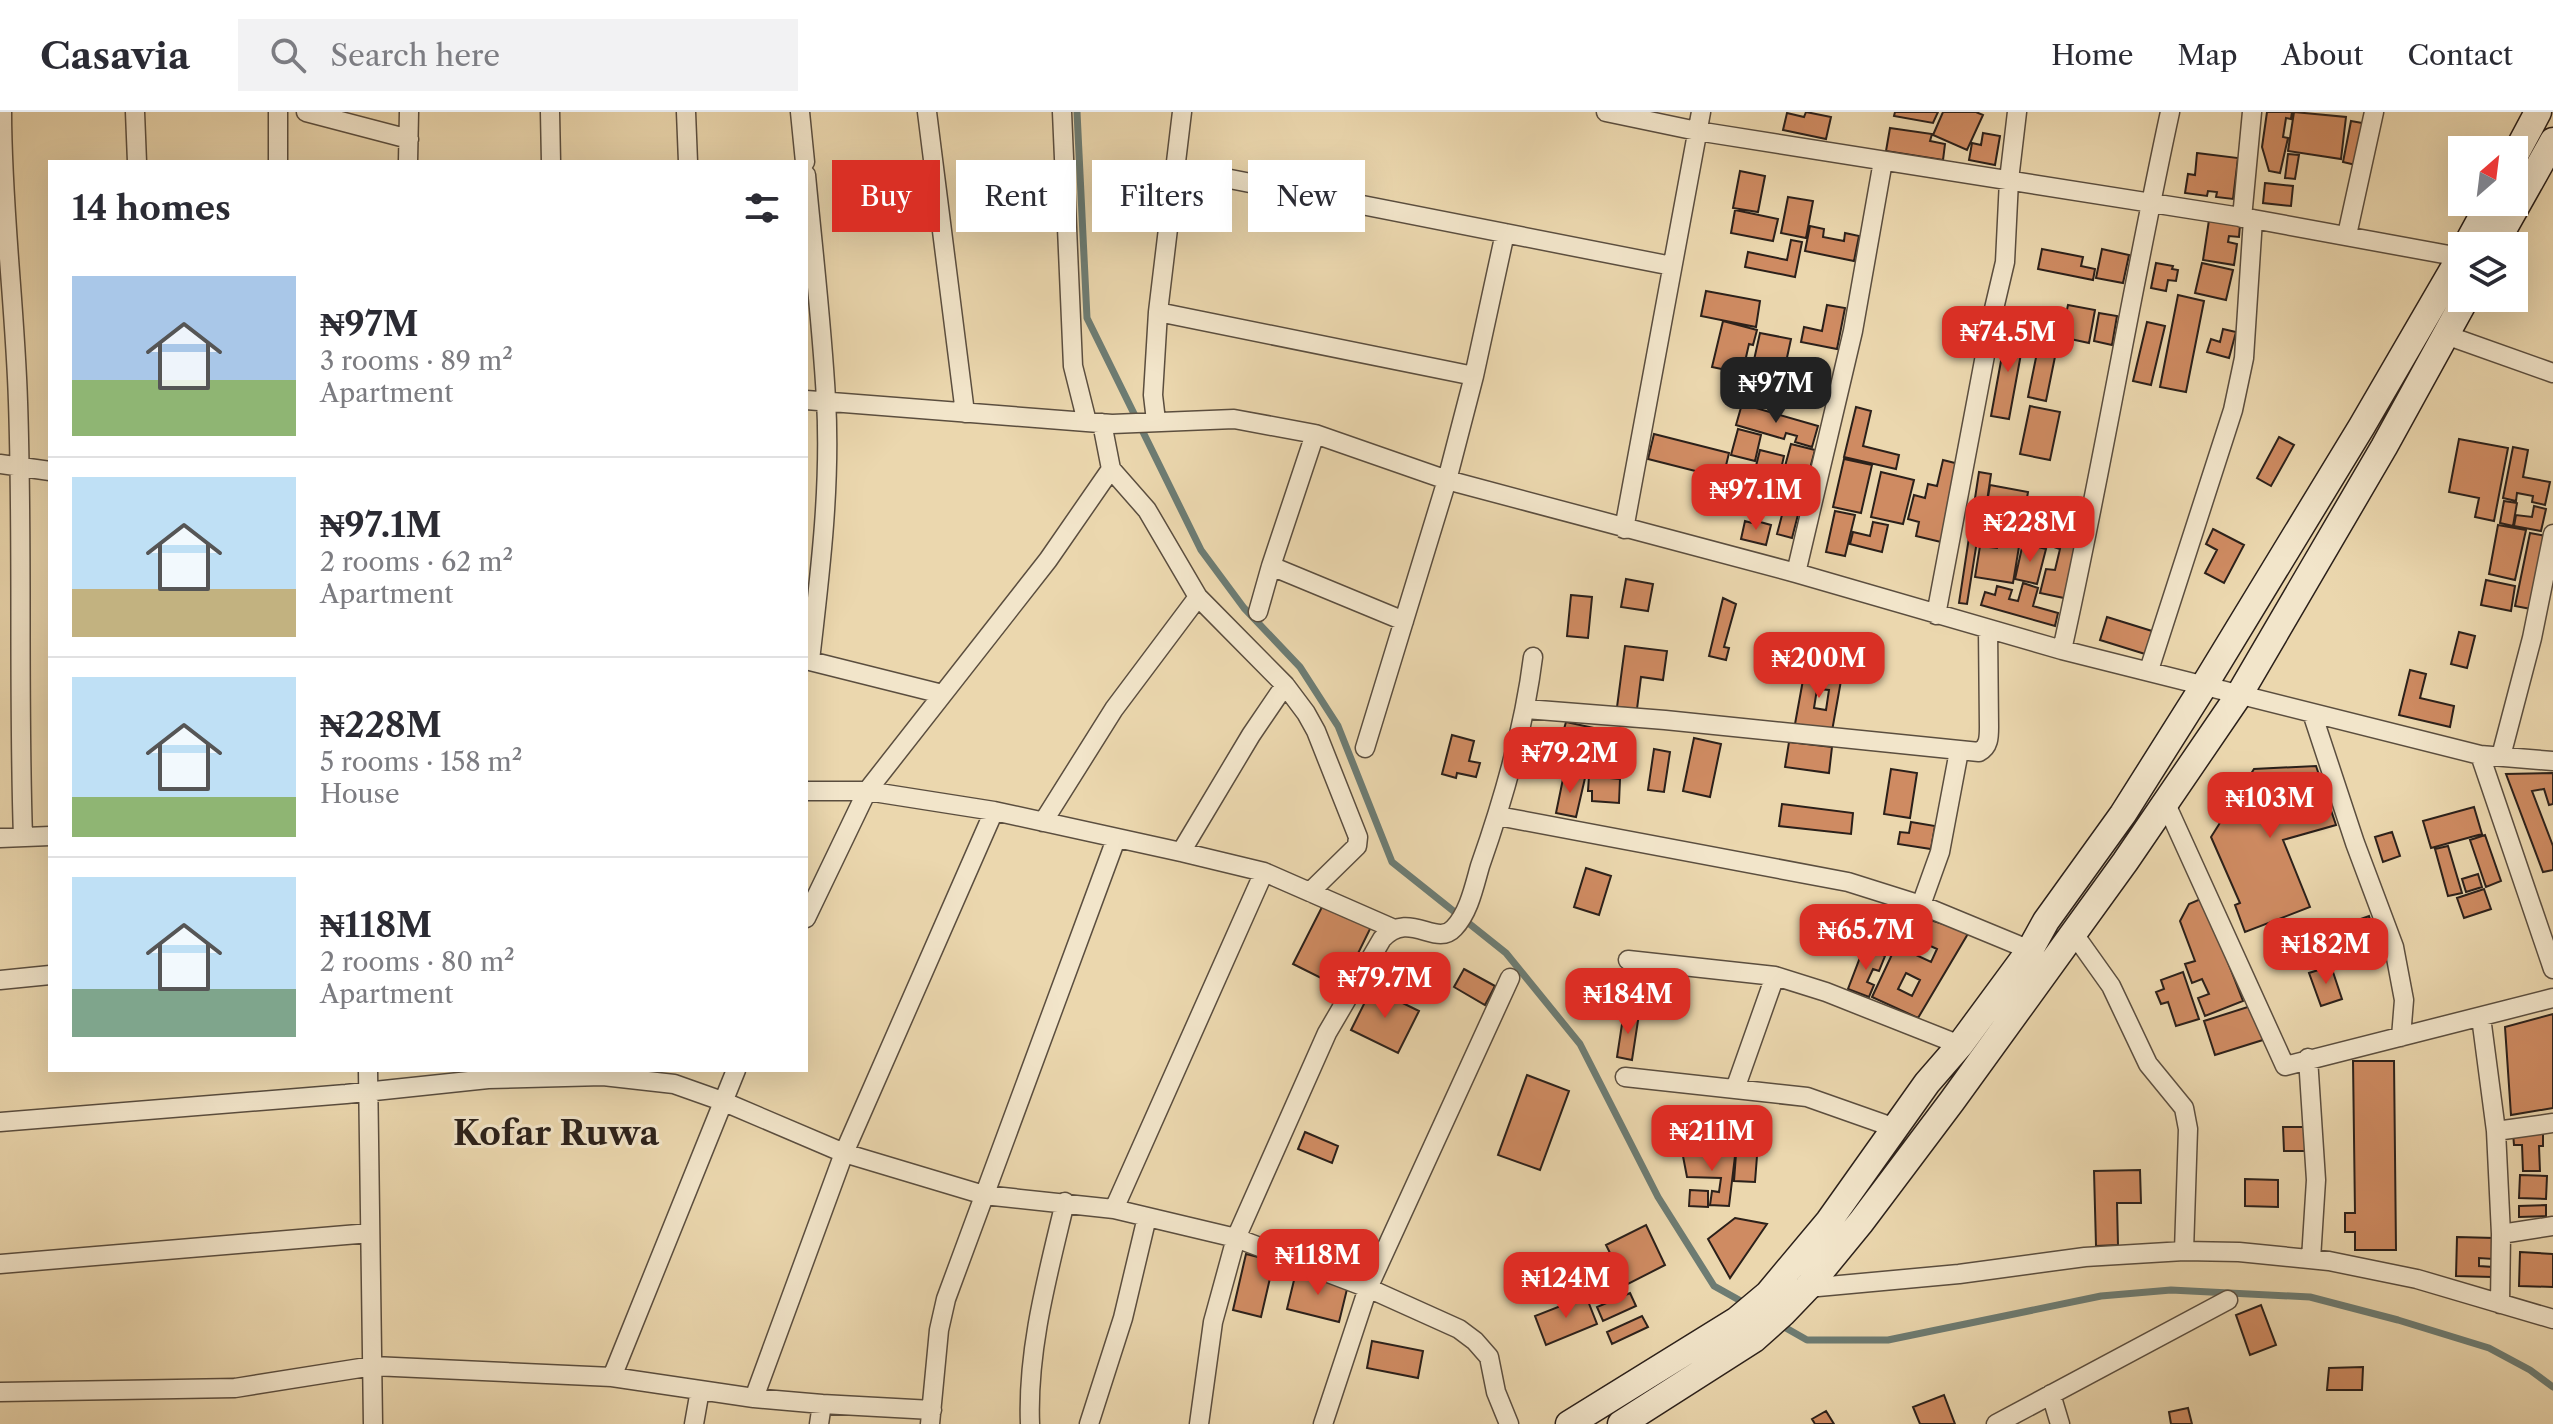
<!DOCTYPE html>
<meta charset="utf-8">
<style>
:root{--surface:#fff;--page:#f2f2f3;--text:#2b2b33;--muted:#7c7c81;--line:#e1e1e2;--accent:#d93025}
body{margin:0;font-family:"Libre Caslon Text",serif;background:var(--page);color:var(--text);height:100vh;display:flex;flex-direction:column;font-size:30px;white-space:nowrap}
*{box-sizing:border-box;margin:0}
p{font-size:26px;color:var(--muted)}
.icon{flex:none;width:44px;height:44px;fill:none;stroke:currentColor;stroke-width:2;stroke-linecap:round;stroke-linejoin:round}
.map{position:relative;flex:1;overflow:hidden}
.side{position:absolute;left:48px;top:48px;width:760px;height:912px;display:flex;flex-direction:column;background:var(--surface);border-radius:0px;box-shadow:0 8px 32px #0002}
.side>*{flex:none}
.banner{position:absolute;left:832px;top:48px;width:760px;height:72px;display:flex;gap:16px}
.needle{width:52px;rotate:28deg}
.buttons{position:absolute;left:2448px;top:24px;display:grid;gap:16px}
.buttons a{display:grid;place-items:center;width:80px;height:80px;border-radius:0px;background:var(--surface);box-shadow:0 8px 32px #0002;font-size:40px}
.price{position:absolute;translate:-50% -68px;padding:0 18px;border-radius:16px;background:var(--accent);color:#fff;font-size:26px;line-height:52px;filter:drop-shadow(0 2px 4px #0008)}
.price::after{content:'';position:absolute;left:50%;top:48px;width:24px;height:18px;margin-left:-12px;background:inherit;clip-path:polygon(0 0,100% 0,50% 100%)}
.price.selected{background:#222;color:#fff}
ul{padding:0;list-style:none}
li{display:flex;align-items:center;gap:24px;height:200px;padding:0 24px}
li+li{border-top:2px solid var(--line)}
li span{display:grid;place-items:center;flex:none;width:224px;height:160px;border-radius:0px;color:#555}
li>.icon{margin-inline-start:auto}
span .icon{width:96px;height:96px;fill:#fffc;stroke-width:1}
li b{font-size:34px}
h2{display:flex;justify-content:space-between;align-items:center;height:96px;padding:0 24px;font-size:34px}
.pill{padding:0 28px;border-radius:0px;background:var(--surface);box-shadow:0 8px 32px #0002;font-size:28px;line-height:72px}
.pill.selected{background:var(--accent);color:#fff}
header{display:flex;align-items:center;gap:48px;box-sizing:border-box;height:112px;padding:0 40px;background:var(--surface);border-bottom:2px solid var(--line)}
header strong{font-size:38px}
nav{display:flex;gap:44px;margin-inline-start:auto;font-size:28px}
.search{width:560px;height:72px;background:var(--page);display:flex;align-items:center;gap:20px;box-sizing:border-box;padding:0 28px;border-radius:0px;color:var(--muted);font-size:30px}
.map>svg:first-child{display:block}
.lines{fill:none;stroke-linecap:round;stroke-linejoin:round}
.stream{stroke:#6d7c73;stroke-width:7}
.building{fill:#cf8b62;stroke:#2b201a;stroke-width:2;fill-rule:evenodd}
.street-casing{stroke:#5b4e3f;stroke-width:21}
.secondary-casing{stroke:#2b201a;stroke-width:29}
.street{stroke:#f2e5ca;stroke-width:18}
.secondary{stroke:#f2e5ca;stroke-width:26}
.labels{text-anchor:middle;stroke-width:6;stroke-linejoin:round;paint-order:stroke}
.district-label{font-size:34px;font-weight:bold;fill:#2b201a;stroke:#f2e5ca}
</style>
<header>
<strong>Casavia</strong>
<div class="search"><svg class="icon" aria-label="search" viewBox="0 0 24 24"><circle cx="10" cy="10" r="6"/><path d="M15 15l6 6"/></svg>Search here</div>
<nav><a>Home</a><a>Map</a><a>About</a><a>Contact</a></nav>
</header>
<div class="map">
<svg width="2553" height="1312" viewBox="0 0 2553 1312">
<rect width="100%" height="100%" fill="#ebd7ae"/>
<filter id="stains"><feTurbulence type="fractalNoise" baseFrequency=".0025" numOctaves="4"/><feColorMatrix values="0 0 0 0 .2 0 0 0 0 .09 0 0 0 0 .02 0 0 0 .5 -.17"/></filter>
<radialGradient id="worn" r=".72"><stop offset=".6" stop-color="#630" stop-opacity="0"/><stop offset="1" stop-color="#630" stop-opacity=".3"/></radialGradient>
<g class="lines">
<path class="stream" d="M1077,0L1087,206L1201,438L1244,496L1300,555L1338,614L1392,750L1506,841L1580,932L1658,1085L1714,1174L1748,1193
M1779,1212L1807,1228H1888L2101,1184L2171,1178L2310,1185L2398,1208L2489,1236L2530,1258L2553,1275"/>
</g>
<path class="building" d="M1806,0L1831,5L1826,27L1783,18L1787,1L1804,5Z
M1895,0H1938L1933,11L1894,4Z
M1943,0H1976L1983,3L1967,38L1933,23Z
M2267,0H2292L2291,7L2286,6L2283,25L2288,26L2280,61L2269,59L2262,35Z
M2294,0L2346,5L2341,47L2288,39Z
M2351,9L2368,12L2360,54L2343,50Z
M1890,16L1932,22L1930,29L1945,32L1943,48L1886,39Z
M1983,21L2000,24L1995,53L1969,48L1972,31L1981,33Z
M2197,41L2238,46L2233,87L2216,85L2217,80L2208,79L2207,84L2185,81L2188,62L2195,63Z
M2288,42L2299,43L2295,67L2285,66Z
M1740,59L1765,64L1758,100L1733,96Z
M2265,71L2293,74L2291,94L2263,91Z
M1788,85L1813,89L1806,126L1781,121Z
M1735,98L1778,107L1773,129L1731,121Z
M2209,108L2240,113L2239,125L2229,124L2228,130L2237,132L2234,153L2203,148Z
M1810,114L1824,117L1823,125L1844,129L1845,121L1859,124L1854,149L1805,139Z
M1791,128L1802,130L1795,165L1745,155L1748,140L1787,148Z
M2042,137L2083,145L2081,154L2095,157L2093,168L2038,157Z
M2102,137L2129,143L2123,171L2096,166Z
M2156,151L2173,154L2172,157L2178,158L2176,169L2168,168L2166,179L2151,176Z
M2202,151L2233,158L2226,188L2195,181Z
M1706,179L1760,189L1756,215L1701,204Z
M2178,183L2204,189L2186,280L2160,275Z
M1827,193L1845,196L1837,237L1801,230L1804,215L1822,219Z
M2068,193L2095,198L2089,231L2061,225Z
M2099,201L2117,204L2112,233L2094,229Z
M1723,209L1757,218L1753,233L1749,232L1744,254L1748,255L1745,268L1729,264L1731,259L1712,255Z
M2147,210L2165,214L2151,273L2133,269Z
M2007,216L2025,220L2009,307L1991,304Z
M2223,217L2236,220L2229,246L2207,240L2211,227L2220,230Z
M1760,221L1791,227L1783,264L1752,257Z
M2040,226L2058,230L2046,289L2028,285Z
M1742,292L1818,314L1812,335L1795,330L1797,324L1786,321L1784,327L1736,313Z
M2030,294L2060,300L2050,348L2020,342Z
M1856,295L1871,299L1863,334L1899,343L1896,357L1844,345Z
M1738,317L1761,323L1755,349L1731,343Z
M1654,322L1729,341L1723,366L1648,347Z
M2279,325L2294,333L2271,374L2257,366Z
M2459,327L2508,336L2494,409L2475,405L2479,386L2449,380Z
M1791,332L1815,338L1808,364L1784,358Z
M2513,335L2528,338L2523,365L2550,370L2545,393L2532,390L2533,384L2517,381L2516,389L2503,386Z
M1760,338L1784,344L1774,388L1749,382Z
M1844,347L1872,353L1861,401L1833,395Z
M1943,348L1959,352L1941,430L1916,424L1919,410L1908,407L1914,383L1925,386L1928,372L1937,374Z
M1881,360L1914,368L1903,412L1871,405Z
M1979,360L1991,362L1986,396L1998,398L1993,432L1977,429L1967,492L1959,491Z
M1990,373L2028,380L2013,471L1975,465L1980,434L1997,436L2004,394L1987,391Z
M1777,385L1801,391L1792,426L1777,422L1782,403L1773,401Z
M2504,389L2517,391L2513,414L2500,411Z
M2534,394L2546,397L2541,419L2514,414L2516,403L2532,405Z
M1835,399L1855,403L1845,444L1826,440Z
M1753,408L1771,413L1766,433L1741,427L1745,409L1752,411Z
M1873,410L1888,413L1882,440L1850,432L1853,420L1870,424Z
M2498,413L2526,418L2515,468L2489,462Z
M2055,417L2079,422L2064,486L2040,481L2046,457L2055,458L2060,437L2051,434Z
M2213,417L2244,433L2224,471L2205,461L2217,438L2206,432Z
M2530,421L2546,424L2531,497L2515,494Z
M2023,431L2046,437L2037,472L2015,467Z
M1626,467L1653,472L1648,499L1621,495Z
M2486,468L2515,474L2511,499L2481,493Z
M2023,471L2038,476L2033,494L2058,501L2055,514L1981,493L1985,480L1995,483L1997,474L2012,478L2009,487L2018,489Z
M1571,483L1592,485L1588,526L1567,524Z
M1723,486L1736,492L1724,535L1729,536L1726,548L1709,544Z
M2107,505L2152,519L2145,542L2100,528Z
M2459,520L2475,524L2467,556L2451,552Z
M1625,534L1667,539L1663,568L1641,565L1637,597L1617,595Z
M1805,557L1842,563L1832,619L1795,612ZM1817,577L1829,578L1826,598L1814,596Z
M2410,558L2426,562L2420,586L2454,594L2450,615L2399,603Z
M1566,610L1594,616L1584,662L1563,658L1565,648L1558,647L1561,634L1568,636L1572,619L1564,617Z
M1600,617L1625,620L1619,665L1590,662Z
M1452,623L1474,629L1469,649L1480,651L1476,665L1457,661L1456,666L1442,662Z
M1694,626L1721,632L1710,685L1683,679Z
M1789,630L1832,635L1829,661L1785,655Z
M1654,637L1670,640L1664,680L1648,678Z
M2316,654L2336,713L2283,728L2310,795L2245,820L2235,793L2240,791L2211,725L2254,657Z
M1891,657L1917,661L1910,706L1884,702Z
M2553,661V692L2549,693L2544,677L2532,679L2553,734V758L2543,760L2506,662Z
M1564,662L1585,666L1576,705L1556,701Z
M1589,664L1620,667L1619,691L1592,689V679H1588Z
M1782,692L1853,701L1851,722L1779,714Z
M2474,695L2482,722L2431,736L2423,709Z
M1911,710L1935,714L1931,737L1898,732L1900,720L1909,721Z
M2392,720L2400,744L2383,750L2375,725Z
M2485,723L2501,769L2486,775L2470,728Z
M2448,734L2462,781L2448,784L2435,737Z
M1586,756L1611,764L1599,803L1574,795Z
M2478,762L2482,775L2466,780L2462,767Z
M2484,777L2491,797L2464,806L2457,786Z
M2203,786L2243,889L2205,904L2198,886L2209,882L2202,867L2192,871L2185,852L2195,849L2180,809L2189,792Z
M1324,791L1371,815L1341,876L1293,852Z
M1880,795L1905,804L1899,817L1888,812L1883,825L1894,830L1889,843L1864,832Z
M1911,802L1969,820L1918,906L1872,885ZM1922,830L1937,837L1931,850L1916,843ZM1906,861L1920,868L1912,884L1898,877Z
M2369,804L2379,836L2364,841L2361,831L2346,836L2349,846L2319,856L2308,823L2331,816L2332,821L2359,813L2358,808Z
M1864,835L1885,844L1879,859L1873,857L1867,870L1874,873L1869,885L1848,877Z
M2331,854L2342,887L2321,894L2309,861Z
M1464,857L1495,874L1485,893L1454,875Z
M2183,860L2199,907L2176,914L2168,890L2161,892L2156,880L2164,877L2161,868Z
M1372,876L1419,899L1398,941L1351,918Z
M2254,893L2266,927L2215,943L2204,909Z
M1624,899L1639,902L1632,948L1617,945Z
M2553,902V996L2511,1003L2505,915Z
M2353,949H2394L2396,1138H2355V1120H2345V1101H2355Z
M1527,963L1569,979L1540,1058L1498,1043Z
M2283,1015H2309V1039H2284Z
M1711,1016L1740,1019L1738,1040L1709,1036Z
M2543,1019V1034H2539L2540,1059H2523L2522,1033H2514L2513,1021Z
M1305,1020L1338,1034L1332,1051L1298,1037Z
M1682,1039L1735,1044L1729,1094L1710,1093L1712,1079L1719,1080L1721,1066L1687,1065Z
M1736,1042L1757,1044L1755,1070L1734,1069Z
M2140,1058L2141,1091H2117L2118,1133L2096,1134L2094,1059Z
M2520,1063L2547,1064L2546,1087L2519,1086Z
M2245,1067L2278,1068V1095L2245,1094Z
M1690,1078L1708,1079V1095L1689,1094Z
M2546,1093V1104L2519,1105V1094Z
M1735,1106L1767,1112L1730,1166L1708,1127Z
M1646,1113L1665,1153L1626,1173L1606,1133Z
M2457,1125L2494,1126L2493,1147L2479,1146V1154L2493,1155L2492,1165L2456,1164Z
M2520,1140L2553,1142V1175L2519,1174Z
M1246,1142L1274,1149L1261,1205L1233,1198Z
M1296,1160L1348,1173L1339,1210L1287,1197Z
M1630,1181L1636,1194L1603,1209L1597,1195Z
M1586,1184L1597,1212L1546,1233L1535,1204Z
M2261,1193L2276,1233L2250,1243L2236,1203Z
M1642,1204L1648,1215L1612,1232L1607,1220Z
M1372,1229L1423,1239L1418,1266L1367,1256Z
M2363,1255L2362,1278H2327L2329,1256Z
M1944,1283L1955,1312H1920L1913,1295Z
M2188,1296L2192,1312H2171L2169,1300Z
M1826,1299L1834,1312H1815L1812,1307Z"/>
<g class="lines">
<g class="street-casing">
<path id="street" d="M2,0C2,97 15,193 18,290C23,435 18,580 23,725
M135,0L137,50
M306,0L409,27
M550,0L551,50
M686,0L688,50
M800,0L805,50
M927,0L965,301
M1062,0L1073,254L1087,310
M1606,0L1697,19L2253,107L2460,145
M278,50V0
M408,50L409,0
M1174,56L1672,154
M806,63C813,138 822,213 826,287C831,374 820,462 810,548
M2242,106L2252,0
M2347,123L2374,0
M1158,200L1474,264
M2446,223L2553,261
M806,288L1112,312L1234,307L1315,322L1447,368L1796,461L2062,538L2480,643L2553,649
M1156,309L1153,283L1158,200L1182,0
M0,352L50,359
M1111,357L1147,398L1198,485L1285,573L1306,601L1316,619L1358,725L1357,734L1310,780
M1624,417L1701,0
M1271,454L1404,509
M1796,461L1853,219L1883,49
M1258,500L1271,454L1315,322
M1936,503L1993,201L2005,150L2009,68L2017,0
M2062,538C2102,359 2131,179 2170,0
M806,548L942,582
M2149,558L2233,298L2244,246L2253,107
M1526,597L1665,608L1979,640C1989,635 1989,625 1989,615L1988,517
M2312,601L2355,731L2394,835L2404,888L2401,925
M1365,636L1447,368L1474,264L1505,121
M2480,643L2553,857
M2501,644L2532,526L2553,422
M806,679H867L994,699L1181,740L1264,760L1392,816
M2166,692L2285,954L2553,886
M1498,704L1848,770L1921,793L2030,838
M1043,710L1114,597L1198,485
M0,726L50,724
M1181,740L1251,623L1285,573
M1921,793L1940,740L1959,639
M806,806L867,679L1048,448L1111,357L1102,311
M2074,822L2111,874L2148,952L2184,996L2188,1017L2184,1139
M1628,848L1775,864L1826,880L1960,933
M0,868L50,863
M2481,905L2496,1019L2501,1122L2500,1192
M2308,946L2316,1068L2311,1147
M368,958L373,1312
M1625,965L1807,985L1895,1016
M1735,977L1775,864
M0,1010L346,982L488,967L603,964L674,972L722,989L844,1041L984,1083L1114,1097L1236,1126L1368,1176L1459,1217L1475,1229L1489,1245L1496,1280L1509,1312
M2496,1019L2553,1011
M1114,1097L1264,760
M2501,1122L2553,1114
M0,1152L370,1121
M1807,1176L1959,1162L2085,1145L2184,1139L2239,1140L2329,1149L2417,1167L2553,1207
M612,1265L736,958
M0,1280L235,1276L373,1254L612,1265L754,1286L822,1292L819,1312
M2051,1282L2060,1312
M754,1286L844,1041L994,699
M822,1292L932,1298
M694,1312L700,1278
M930,1312L939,1218L946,1187L1116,727
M1030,1312C1027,1237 1048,1162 1065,1090
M1089,1312L1123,1206L1147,1105
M1199,1312L1213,1210L1236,1126L1327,921L1382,827C1409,797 1436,836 1454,816C1469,800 1474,775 1480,754C1504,686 1524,617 1533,545
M1323,1312L1368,1176L1510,866
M1996,1312L2228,1188"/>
</g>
<g class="secondary-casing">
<path id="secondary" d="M2514,45L2538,0
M2466,134L2490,90
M2494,134L2553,29
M1569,1312L1737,1208L1768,1182L1829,1109L1927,971L1960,933L2030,838L2046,809L2123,702L2205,572L2362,314L2462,142
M1621,1312L1754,1227L1783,1201L1807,1176L1861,1110L1952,989L2125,750L2239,583L2384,335L2466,186"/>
</g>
<use href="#street" class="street"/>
<use href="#secondary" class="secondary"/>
</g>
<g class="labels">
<g class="district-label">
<text x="556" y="1033">Kofar Ruwa</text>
</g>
</g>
<rect width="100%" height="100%" filter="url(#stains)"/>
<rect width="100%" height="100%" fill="url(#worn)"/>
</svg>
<div class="buttons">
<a><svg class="needle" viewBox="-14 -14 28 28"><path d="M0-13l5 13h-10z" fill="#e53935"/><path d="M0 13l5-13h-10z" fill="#7c7c81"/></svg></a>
<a><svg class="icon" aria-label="layers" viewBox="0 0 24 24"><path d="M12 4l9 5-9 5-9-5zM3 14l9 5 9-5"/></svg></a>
</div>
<b class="price" style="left:2008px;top:262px">₦74.5M</b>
<b class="price selected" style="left:1776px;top:313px">₦97M</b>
<b class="price" style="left:1756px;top:420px">₦97.1M</b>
<b class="price" style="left:2030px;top:452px">₦228M</b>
<b class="price" style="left:1819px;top:588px">₦200M</b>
<b class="price" style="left:1570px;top:683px">₦79.2M</b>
<b class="price" style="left:2270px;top:728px">₦103M</b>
<b class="price" style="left:1866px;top:860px">₦65.7M</b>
<b class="price" style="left:2326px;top:874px">₦182M</b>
<b class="price" style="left:1385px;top:908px">₦79.7M</b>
<b class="price" style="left:1628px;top:924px">₦184M</b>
<b class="price" style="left:1712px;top:1061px">₦211M</b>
<b class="price" style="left:1318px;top:1185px">₦118M</b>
<b class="price" style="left:1566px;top:1208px">₦124M</b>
<div class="banner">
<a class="pill selected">Buy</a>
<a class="pill">Rent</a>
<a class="pill">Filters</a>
<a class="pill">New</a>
</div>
<section class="side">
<h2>14 homes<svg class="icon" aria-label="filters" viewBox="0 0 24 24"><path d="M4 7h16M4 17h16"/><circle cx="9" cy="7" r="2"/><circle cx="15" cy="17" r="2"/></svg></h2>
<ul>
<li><span style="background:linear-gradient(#a9c7e8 65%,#8fb573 0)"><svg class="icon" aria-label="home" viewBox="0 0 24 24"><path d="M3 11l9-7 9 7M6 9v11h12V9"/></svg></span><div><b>₦97M</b><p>3 rooms · 89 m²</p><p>Apartment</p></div></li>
<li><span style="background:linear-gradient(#bfe0f5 70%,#c2b280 0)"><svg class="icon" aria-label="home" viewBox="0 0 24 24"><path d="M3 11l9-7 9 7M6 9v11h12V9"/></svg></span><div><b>₦97.1M</b><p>2 rooms · 62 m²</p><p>Apartment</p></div></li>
<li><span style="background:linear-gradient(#bfe0f5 75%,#8fb573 0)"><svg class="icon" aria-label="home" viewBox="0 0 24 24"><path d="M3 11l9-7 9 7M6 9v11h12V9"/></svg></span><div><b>₦228M</b><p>5 rooms · 158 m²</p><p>House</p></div></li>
<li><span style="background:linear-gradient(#bfe0f5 70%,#7fa58c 0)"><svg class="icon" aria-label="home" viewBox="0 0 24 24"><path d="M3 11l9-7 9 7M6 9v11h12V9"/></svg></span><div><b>₦118M</b><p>2 rooms · 80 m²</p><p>Apartment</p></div></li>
</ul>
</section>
</div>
